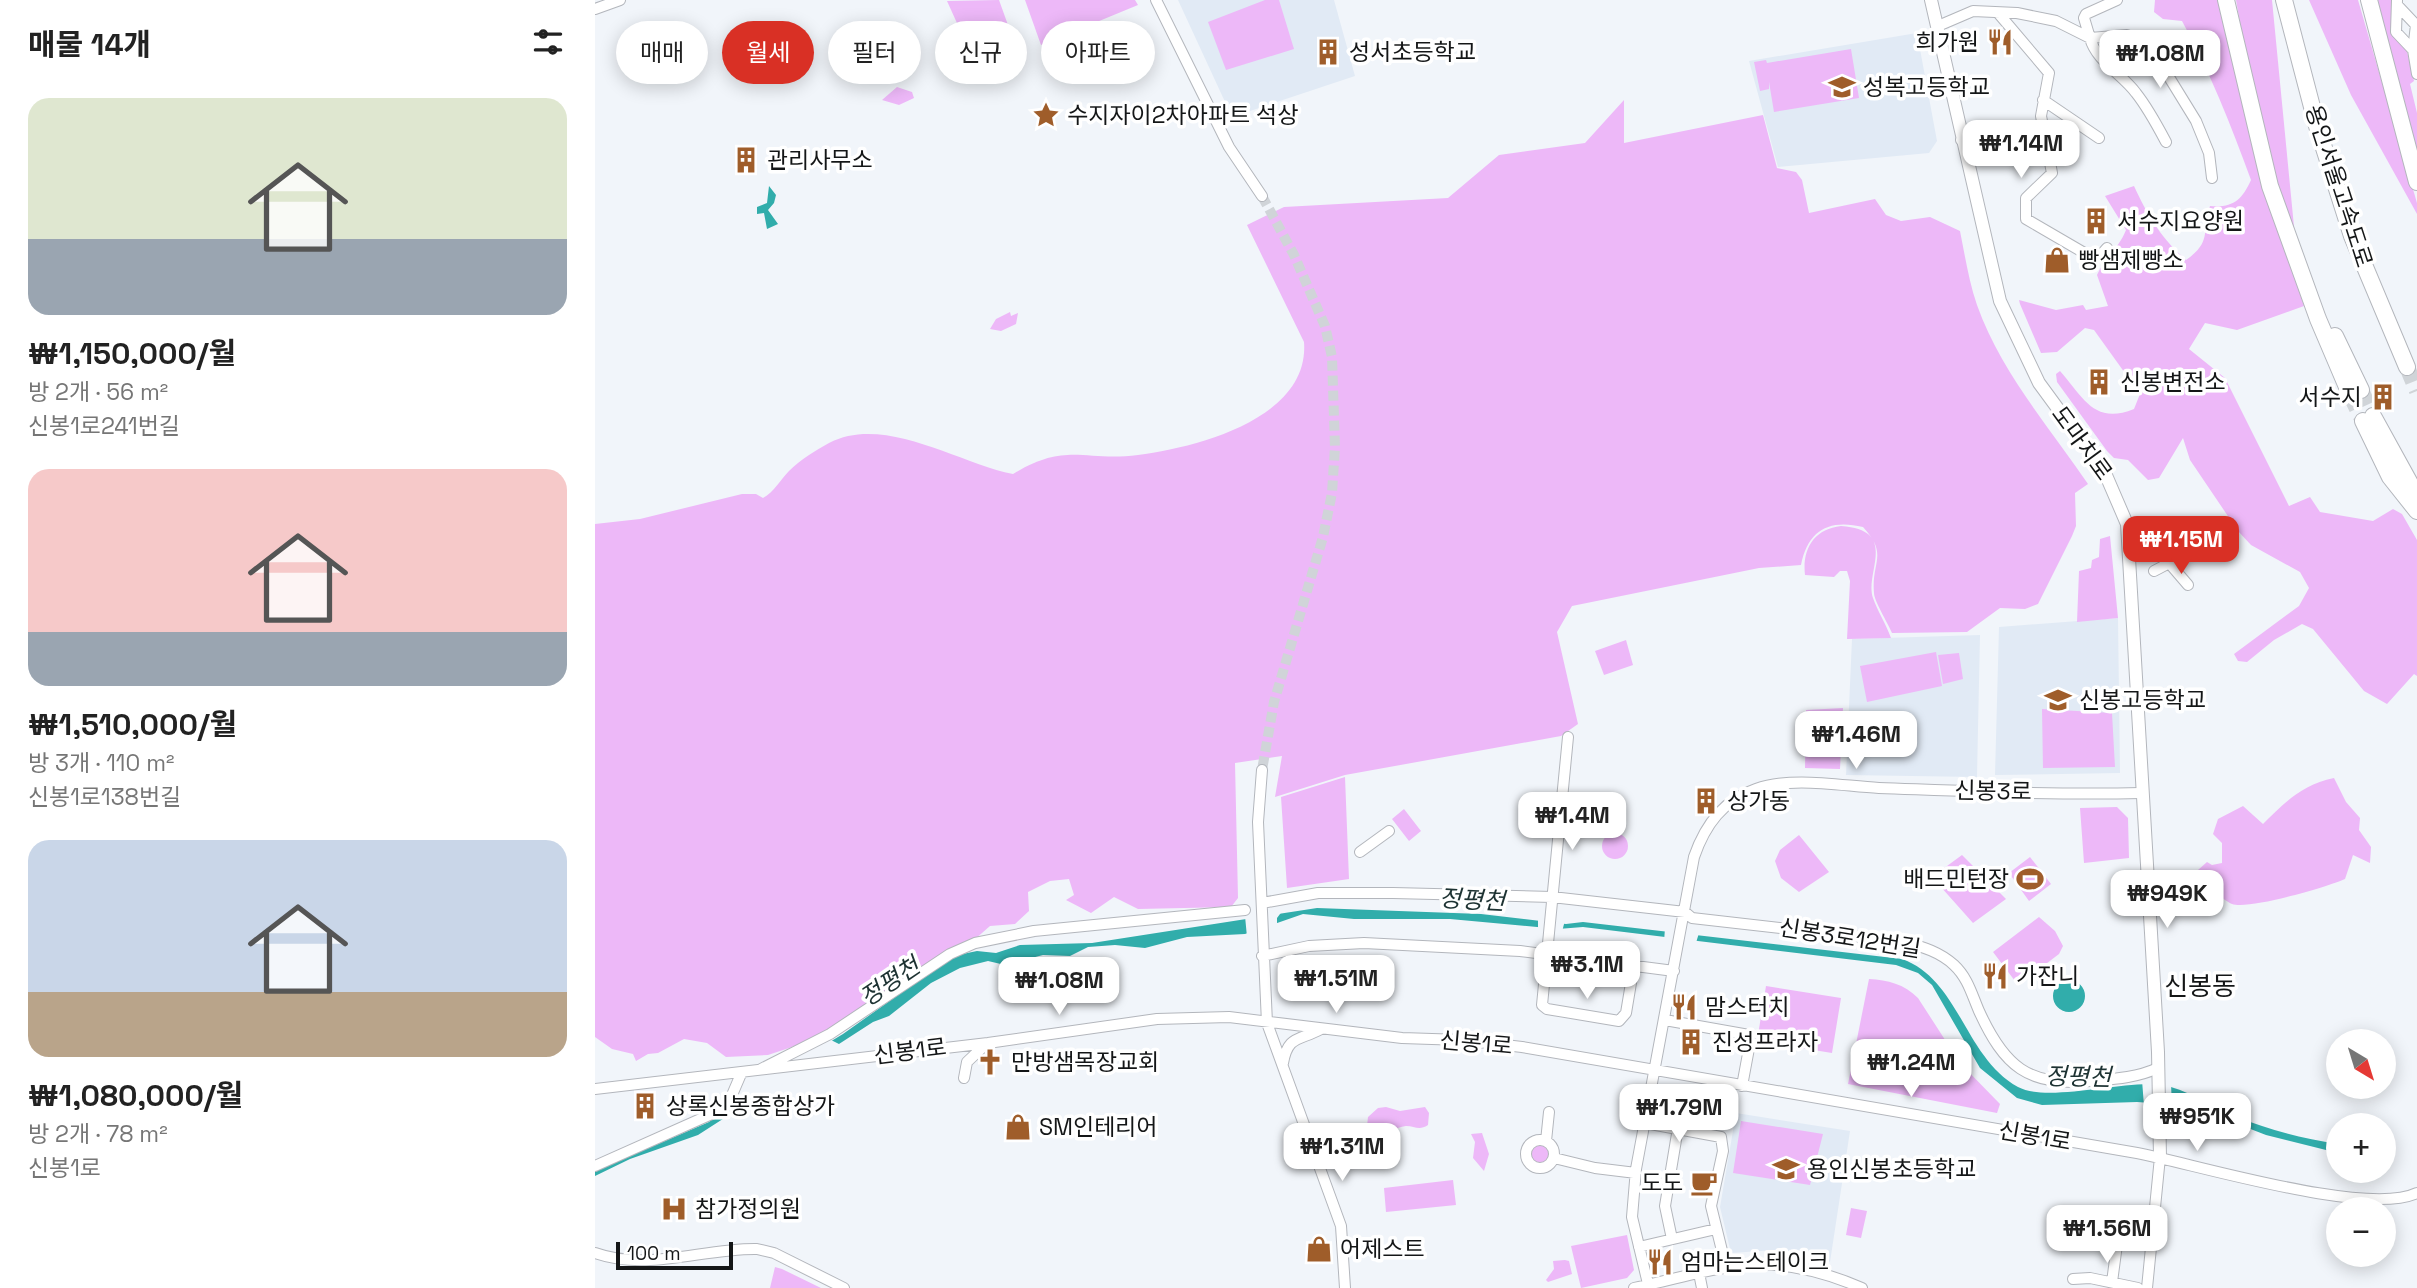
<!DOCTYPE html>
<html lang="ko">
<meta charset="utf-8">
<style>
:root{--surface:#fff;--page:#f2f2f2;--text:#222;--muted:#767676;--accent:#d93025}
body{margin:0;font-family:"Space Grotesk","Noto Sans KR",sans-serif;background:var(--page);color:var(--text);height:100vh;display:flex;flex-direction:column;font-size:26px;white-space:nowrap}
*{box-sizing:border-box;margin:0}
p{font-size:23px;color:var(--muted)}
.icon{flex:none;width:38px;height:38px;fill:none;stroke:currentColor;stroke-width:2;stroke-linecap:round;stroke-linejoin:round}
.map{position:relative;flex:1;overflow:hidden}
.details{display:flex;flex-direction:column;background:var(--surface);width:595px}
.details>*{flex:none}
.hud{position:absolute;left:21px;top:21px;width:665px;height:63px;display:flex;gap:14px}
.needle{width:46px;rotate:142deg}
.controls{position:absolute;left:1731px;top:1029px;display:grid;gap:14px}
.controls a{display:grid;place-items:center;width:70px;height:70px;border-radius:50%;background:var(--surface);box-shadow:0 4px 18px #0003;font-size:35px}
.scale{position:absolute;left:21px;bottom:18px;width:117px;box-sizing:border-box;padding-left:7px;border:4px solid #141617;border-top:0;font-size:19px;line-height:24px;white-space:nowrap;color:#141617;-webkit-text-stroke:5px #fff;paint-order:stroke}
.price{position:absolute;translate:-50% -60px;padding:0 16px;border-radius:14px;background:#fff;color:#222;font-size:23px;line-height:46px;filter:drop-shadow(0 2px 4px #0008)}
.price::after{content:'';position:absolute;left:50%;top:42px;width:21px;height:16px;margin-left:-10px;background:inherit;clip-path:polygon(0 0,100% 0,50% 100%)}
.price.current{background:var(--accent);color:#fff}
ul{padding:0;list-style:none}
li{display:grid;align-content:center;gap:14px;height:371px;padding:0 28px}
li span{display:grid;place-items:center;height:217px;border-radius:21px;color:#555}
li>.icon{margin-inline-start:auto}
span .icon{width:126px;height:126px;fill:#fffc;stroke-width:1}
li b{font-size:30px}
h2{display:flex;justify-content:space-between;align-items:center;height:84px;padding:0 28px;font-size:30px}
.chip{padding:0 24px;border-radius:32px;background:var(--surface);box-shadow:0 4px 18px #0003;font-size:24px;line-height:63px}
.chip.current{background:var(--accent);color:#fff}
main{display:flex;flex:1;min-height:0}
.map>svg:first-child{display:block}
.built{fill:#e1eaf5}
.green{fill:#edb8f8}
.water{fill:#31adab}
.pier{fill:#f1f5fa}
.lines{fill:none;stroke-linecap:round;stroke-linejoin:round}
.minor-tunnel{stroke:#d0d4d8;stroke-width:10;stroke-dasharray:10 5;stroke-linecap:butt}
.highway-tunnel{stroke:#d0d4d8;stroke-width:16;stroke-dasharray:16 8;stroke-linecap:butt}
.minor-casing{stroke:#b3b6bc;stroke-width:12}
.major-casing{stroke:#b3b6bc;stroke-width:14}
.highway-casing{stroke:#b3b6bc;stroke-width:18}
.minor{stroke:#fff;stroke-width:10}
.major{stroke:#fff;stroke-width:12}
.highway{stroke:#fff;stroke-width:16}
.labels{text-anchor:middle;stroke-width:7;stroke-linejoin:round;paint-order:stroke}
.poi-label{font-size:23px;fill:#141617;stroke:#fff;text-anchor:start}
.street-label{font-size:23px;fill:#141617;stroke:#fff}
.water-label{font-size:24px;font-style:italic;fill:#1d3232;stroke:#fff}
.quarter-label{font-size:26px;fill:#141617;stroke:#fff}
</style>
<main>
<section class="details">
<h2>매물 14개<svg class="icon" aria-label="filters" viewBox="0 0 24 24"><path d="M4 7h16M4 17h16"/><circle cx="9" cy="7" r="2"/><circle cx="15" cy="17" r="2"/></svg></h2>
<ul>
<li><span style="background:linear-gradient(#dfe7d0 65%,#9aa5b1 0)"><svg class="icon" aria-label="home" viewBox="0 0 24 24"><path d="M3 11l9-7 9 7M6 9v11h12V9"/></svg></span><div><b>₩1,150,000/월</b><p>방 2개 · 56 m²</p><p>신봉1로241번길</p></div></li>
<li><span style="background:linear-gradient(#f6c9c9 75%,#9aa5b1 0)"><svg class="icon" aria-label="home" viewBox="0 0 24 24"><path d="M3 11l9-7 9 7M6 9v11h12V9"/></svg></span><div><b>₩1,510,000/월</b><p>방 3개 · 110 m²</p><p>신봉1로138번길</p></div></li>
<li><span style="background:linear-gradient(#c9d6e8 70%,#b9a48a 0)"><svg class="icon" aria-label="home" viewBox="0 0 24 24"><path d="M3 11l9-7 9 7M6 9v11h12V9"/></svg></span><div><b>₩1,080,000/월</b><p>방 2개 · 78 m²</p><p>신봉1로</p></div></li>
</ul>
</section>
<div class="map">
<svg width="1822" height="1288" viewBox="0 0 1822 1288">
<rect width="100%" height="100%" fill="#f1f5fa"/>
<path class="built" d="M583,0H739L760,76L637,117Z
M1322,33L1342,141L1334,153L1183,167L1154,61Z
M1523,618L1525,773L1400,775L1404,627Z
M1385,635L1382,777L1251,775L1257,639Z
M1141,1113L1255,1131L1235,1262L1216,1254L1181,1250L1136,1253L1125,1207Z"/>
<path class="green" d="M404,0L413,25L371,43L352,1Z
M430,0H540L543,5L446,45Z
M670,0H684L699,49L631,70L613,22Z
M1560,0H1624L1664,170L1709,306L1642,330L1610,323L1594,349L1630,378L1694,506L1715,497L1725,512L1778,521L1798,509L1807,514L1822,540V676L1819,674L1792,704L1769,691L1718,629L1707,624L1679,640L1652,662L1643,661L1639,654L1704,606L1714,588L1705,572L1656,545L1643,531L1595,460L1588,438L1564,478L1553,480L1533,460L1519,458L1512,451L1462,382L1461,374L1465,371C1489,398 1499,425 1539,409L1545,394L1499,330L1490,328L1462,352L1446,353L1425,304L1424,300L1461,310L1488,305L1491,310L1513,306L1502,275C1510,257 1524,248 1531,230L1510,196L1539,186C1553,216 1566,238 1591,260C1618,241 1606,232 1615,206C1638,208 1647,200 1656,180C1636,125 1615,72 1587,21L1568,19L1559,12Z
M1641,0H1677L1700,237L1684,192L1649,46Z
M1714,0H1763L1822,203V214L1756,95Z
M1780,0H1797L1799,17L1795,30L1811,47L1819,81L1815,84L1822,113V158Z
M1256,49L1264,98L1179,112L1174,82V89L1165,91L1159,62L1171,60L1172,63Z
M302,87L317,92L319,98L304,105L287,100Z
M1029,100V143L1168,115L1182,168L1201,172L1207,180L1214,213L1280,199L1291,215L1306,221L1335,217L1365,231C1370,256 1374,282 1382,305C1406,372 1454,427 1493,484L1480,493L1481,526L1477,536L1443,604L1430,609L1405,608L1372,632L1297,633C1293,623 1279,601 1279,593C1276,562 1294,555 1268,527C1234,519 1213,530 1206,565L1164,568L977,606L962,632L983,724L966,736L750,775L680,797L687,756L640,763L643,898L636,907L543,909L519,897L496,913L471,900L479,895L474,879L455,881L433,892L434,911L420,924L395,926L379,940L225,1036L194,1048L173,1055L131,1057L112,1043L89,1039L63,1053L53,1054L41,1061L38,1054L17,1049L0,1037V524L45,519L147,494H161L168,498C179,492 186,479 194,471C206,459 220,451 234,443C289,414 363,463 418,474C472,441 489,462 543,455C603,447 715,418 709,342L652,225L689,207L853,198L904,155L990,143Z
M415,312L416,316L423,313L421,324L406,331L395,329L401,319Z
M1246,526C1305,530 1269,573 1278,598C1282,610 1291,624 1296,638L1252,639L1255,581L1252,571H1245L1239,577L1210,575C1207,549 1219,529 1246,526Z
M1515,536L1523,618L1482,622L1484,571L1496,568L1497,560L1504,557L1505,539Z
M1031,640L1038,665L1009,675L1000,651Z
M1341,652L1347,686L1272,702L1265,666Z
M1364,653L1368,679L1348,684L1343,655Z
M1248,708L1245,769L1210,768L1211,710Z
M1447,709L1517,713L1520,767L1448,768Z
M750,777L754,879L692,888L686,797Z
M1739,778L1751,802L1765,818L1764,830L1776,847L1775,863L1758,855L1750,879C1732,887 1654,910 1637,904C1626,899 1607,881 1603,870L1612,862L1617,865L1627,863V843L1618,834L1623,819L1648,806L1668,824C1691,801 1707,785 1739,778Z
M1522,807L1533,818L1534,858L1489,863L1485,808Z
M809,809L826,831L814,841L797,819Z
M1007 846a13 13 0 1 1 26 0a13 13 0 1 1-26 0Z
M1204,835L1234,872L1204,892L1186,878L1180,861L1185,850Z
M1367,855L1411,899L1378,923L1337,877Z
M1435,857L1456,884L1434,901L1414,873Z
M1444,917L1460,931L1468,946L1464,954L1423,985L1398,952Z
M1274,979C1293,980 1309,984 1323,998L1365,1063L1405,1104L1402,1113L1253,1084Z
M1171,986L1246,998L1237,1053L1162,1041Z
M791,1107L805,1111L830,1107L834,1113L833,1125C824,1131 820,1126 811,1126C797,1127 793,1140 778,1134L772,1126L773,1117L783,1108Z
M1146,1121L1228,1134L1215,1185L1138,1173Z
M887,1133L894,1154L889,1171L878,1158L880,1142L876,1134Z
M931 1154a14 14 0 1 1 28 0a14 14 0 1 1-28 0Z
M858,1180L861,1205L791,1212L789,1188Z
M1256,1208L1272,1211L1266,1238L1251,1235Z
M1032,1235L1039,1270L1032,1278L986,1288L976,1246Z
M970,1260L974,1261L977,1274L953,1282L951,1280L959,1269L958,1261Z
M180,1267L187,1269L226,1288H175Z"/>
<path class="water" d="M174,186L181,195L179,203L173,210L183,224L172,229L169,213L162,214V207L172,203Z
M722,908L886,914L971,924L988,922L1307,959C1365,980 1369,1057 1423,1087C1453,1103 1528,1080 1566,1085C1590,1088 1617,1107 1640,1116C1673,1130 1707,1138 1743,1144V1153L1671,1135L1596,1106L1542,1102L1447,1105L1422,1098L1385,1068L1337,985L1323,973L1301,965L988,927L963,929L855,919H759L708,914L650,934L592,937L550,948L520,945L493,947L475,956L448,955L410,965L393,961L365,968L336,983L294,1016L278,1022L103,1135L35,1159L0,1176V1171L114,1122L135,1102L248,1034L358,956L382,951L401,953L425,945L497,943Z
M1458 996a16 16 0 1 1 32 0a16 16 0 1 1-32 0Z"/>
<path class="pier" d="M688,910L682,918V927L652,937L650,916Z
M943,918L970,920L967,932L943,930Z
M1070,928L1104,933L1100,946L1069,942Z
M234,1039L248,1046L163,1100L144,1093Z
M1547,1080L1576,1084L1577,1106H1549Z"/>
<g class="lines">
<path class="minor-tunnel" d="M667,196L699,255L730,326L737,357L740,447L737,493L728,537L679,702L667,770"/>
<path class="highway-tunnel" d="M1812,367L1822,391
M1766,390L1778,416
M1755,394L1768,421"/>
<g class="minor-casing">
<path id="minor" d="M561,0L634,147L667,196
M1522,0L1491,14L1489,18L1495,38L1532,35L1553,43L1601,121L1614,153L1617,178
M1802,0L1801,32L1818,50L1822,74
M1803,6L1821,25L1818,50
M0,9L25,0
M1404,14L1454,73L1446,116L1457,173L1431,198V219L1498,258L1504,257L1512,248
M1343,26L1378,11L1422,13L1461,21L1495,38C1501,61 1527,74 1541,93C1553,108 1562,125 1571,142
M1448,100L1504,138
M1366,140L1402,152L1418,150
M1575,564L1593,585
M1559,571L1582,559L1595,540H1603L1610,548
M973,737L947,1005L952,1009L1024,1021L1031,1013L1039,965
M667,770L663,822L672,1023L746,1226L750,1288
M765,852L794,831
M667,903L723,893H798L957,897L1090,912L1097,918L1310,942C1328,947 1345,952 1359,965C1373,978 1377,995 1384,1011C1409,1066 1433,1087 1495,1081C1519,1079 1541,1078 1563,1068
M667,956L714,946L769,943L925,951L1079,971
M1070,1020L1154,1035L1155,1043L1147,1086
M688,1063C693,1035 704,1041 726,1029
M166,1069L235,1034L355,954L380,943L439,931L650,910
M369,1078L372,1062L391,1044
M0,1089L393,1043L562,1019L634,1017L807,1038L867,1040L927,1047L1542,1153C1600,1164 1772,1217 1822,1193
M1050,1123L1126,1137L1128,1151L1116,1206L1131,1267
M931 1154a14 14 0 1 1 28 0a14 14 0 1 1-28 0Z
M951,1141L954,1112
M959,1158L1000,1168L1041,1173
M0,1166L119,1113L134,1102L146,1074
M1077,1239L1070,1206L1083,1128
M1044,1247L1121,1229
M0,1253C53,1272 108,1248 162,1249L179,1253L249,1288
M1104,1273L1107,1288
M1478,1279L1495,1278L1543,1288
M1517,1282L1523,1237
M1039,1288C1132,1267 1174,1248 1267,1288
M1054,1288L1037,1217L1041,1169L1099,857C1110,825 1128,800 1161,789C1198,776 1246,786 1284,788C1371,791 1458,795 1546,793
M1552,1288L1565,1157"/>
</g>
<g class="major-casing">
<path id="major" d="M1336,0L1405,301L1444,383L1510,473L1532,524L1563,1052L1565,1157"/>
</g>
<g class="highway-casing">
<path id="highway" d="M1631,0L1675,186L1723,319L1755,394
M1689,0L1722,126L1757,236L1812,367
M1774,0L1822,182
M1740,336L1766,390
M1778,416L1822,496
M1768,421L1795,477L1822,511"/>
</g>
<use href="#minor" class="minor"/>
<use href="#major" class="major"/>
<use href="#highway" class="highway"/>
</g>
<defs>
<g id="restaurant-bare" transform="scale(2.1)"><path d="M-5-6h1v4h1v-4h1v4h1v-4h1v5L-1.5 .5V6h-2V.5L-5-1ZM5-6V6H3V1.5H1.5Q1.5-4 5-6Z" fill="#9f5d2a" stroke="#fff" stroke-width="2.5" paint-order="stroke"/></g>
<g id="building-bare" transform="scale(2.1)"><path d="M-4-6H4V6H1V3H-1V6H-4ZM-2.5-4.3h1.7v1.8h-1.7ZM.8-4.3h1.7v1.8H.8ZM-2.5-1h1.7V.8h-1.7ZM.8-1h1.7V.8H.8Z" fill="#9f5d2a" stroke="#fff" stroke-width="2.5" paint-order="stroke"/></g>
<g id="school-bare" transform="scale(2.1)"><path d="M0-5L7-2L0 1L-7-2ZM-4 1L0 2.5L4 1V4Q0 6-4 4Z" fill="#9f5d2a" stroke="#fff" stroke-width="2.5" paint-order="stroke"/></g>
<g id="sight-bare" transform="scale(2.1)"><path d="M0-6L1.8-2.2L6-1.7L2.9 1.2L3.7 5.4L0 3.3L-3.7 5.4L-2.9 1.2L-6-1.7L-1.8-2.2Z" fill="#9f5d2a" stroke="#fff" stroke-width="2.5" paint-order="stroke"/></g>
<g id="shop-bare" transform="scale(2.1)"><path d="M-5-2.5h2.3a2.7 3.5 0 0 1 5.4 0H5L5.5 6h-11ZM-1.5-2.5h3a1.5 2.3 0 0 0-3 0Z" fill="#9f5d2a" stroke="#fff" stroke-width="2.5" paint-order="stroke"/></g>
<g id="stadium-bare" transform="scale(2.1)"><path d="M0-5a6.5 5 0 1 0 0 10a6.5 5 0 1 0 0-10ZM-3.5-1.8h7v3.6h-7Z" fill="#9f5d2a" stroke="#fff" stroke-width="2.5" paint-order="stroke"/></g>
<g id="church-bare" transform="scale(2.1)"><path d="M-1.2-6h2.4v3.5h3.3v2.4h-3.3V6h-2.4V-.1h-3.3v-2.4h3.3Z" fill="#9f5d2a" stroke="#fff" stroke-width="2.5" paint-order="stroke"/></g>
<g id="cafe-bare" transform="scale(2.1)"><path d="M-5.5-4.5H6V0H3Q3 3.5 0 3.5H-2.5Q-5.5 3.5-5.5 0ZM3-3.2v2h1.7v-2ZM-6 4.5H4V6H-6Z" fill="#9f5d2a" stroke="#fff" stroke-width="2.5" paint-order="stroke"/></g>
<g id="hospital-bare" transform="scale(2.1)"><path d="M-5-5h3v3.5h4V-5h3V5h-3V1.5h-4V5h-3Z" fill="#9f5d2a" stroke="#fff" stroke-width="2.5" paint-order="stroke"/></g>
</defs>
<g fill-rule="evenodd">
<use href="#restaurant-bare" x="1405" y="42"/>
<use href="#building-bare" x="733" y="52"/>
<use href="#school-bare" x="1247" y="87"/>
<use href="#sight-bare" x="451" y="115"/>
<use href="#building-bare" x="151" y="160"/>
<use href="#building-bare" x="1501" y="221"/>
<use href="#shop-bare" x="1462" y="260"/>
<use href="#building-bare" x="1504" y="382"/>
<use href="#building-bare" x="1788" y="397"/>
<use href="#school-bare" x="1463" y="700"/>
<use href="#building-bare" x="1111" y="801"/>
<use href="#stadium-bare" x="1435" y="879"/>
<use href="#restaurant-bare" x="1400" y="976"/>
<use href="#restaurant-bare" x="1089" y="1007"/>
<use href="#building-bare" x="1096" y="1042"/>
<use href="#church-bare" x="395" y="1062"/>
<use href="#building-bare" x="50" y="1106"/>
<use href="#shop-bare" x="423" y="1127"/>
<use href="#school-bare" x="1191" y="1169"/>
<use href="#cafe-bare" x="1109" y="1183"/>
<use href="#hospital-bare" x="79" y="1209"/>
<use href="#shop-bare" x="724" y="1249"/>
<use href="#restaurant-bare" x="1065" y="1262"/>
</g>
<g class="labels">
<g class="poi-label">
<text x="1384" y="50" text-anchor="end">희가원</text>
<text x="754" y="60">성서초등학교</text>
<text x="1268" y="95">성복고등학교</text>
<text x="472" y="123">수지자이2차아파트 석상</text>
<text x="172" y="168">관리사무소</text>
<text x="1522" y="229">서수지요양원</text>
<text x="1483" y="268">빵샘제빵소</text>
<text x="1525" y="390">신봉변전소</text>
<text x="1767" y="405" text-anchor="end">서수지</text>
<text x="1484" y="708">신봉고등학교</text>
<text x="1132" y="809">상가동</text>
<text x="1414" y="887" text-anchor="end">배드민턴장</text>
<text x="1421" y="984">가잔니</text>
<text x="1110" y="1015">맘스터치</text>
<text x="1117" y="1050">진성프라자</text>
<text x="416" y="1070">만방샘목장교회</text>
<text x="71" y="1114">상록신봉종합상가</text>
<text x="444" y="1135">SM인테리어</text>
<text x="1212" y="1177">용인신봉초등학교</text>
<text x="1088" y="1191" text-anchor="end">도도</text>
<text x="100" y="1217">참가정의원</text>
<text x="745" y="1257">어제스트</text>
<text x="1086" y="1270">엄마는스테이크</text>
</g>
<g class="street-label">
<text transform="translate(1744 186) rotate(72)" y="8">용인서울고속도로</text>
<text transform="translate(1487 443) rotate(54)" y="8">도마치로</text>
<text transform="translate(1398 791) rotate(1)" y="8">신봉3로</text>
<text transform="translate(1255 938) rotate(9)" y="8">신봉3로12번길</text>
<text transform="translate(881 1043) rotate(5)" y="8">신봉1로</text>
<text transform="translate(315 1051) rotate(-7)" y="8">신봉1로</text>
<text transform="translate(1440 1136) rotate(10)" y="8">신봉1로</text>
</g>
<g class="water-label">
<text transform="translate(877 900) rotate(3)" y="8">정평천</text>
<text transform="translate(295 982) rotate(-34)" y="8">정평천</text>
<text transform="translate(1483 1077) rotate(1)" y="8">정평천</text>
</g>
<g class="quarter-label">
<text x="1605" y="995">신봉동</text>
</g>
</g>
</svg>
<div class="controls">
<a><svg class="needle" viewBox="-14 -14 28 28"><path d="M0-13l5 13h-10z" fill="#e53935"/><path d="M0 13l5-13h-10z" fill="#767676"/></svg></a>
<a>+</a>
<a>−</a>
</div>
<div class="scale">100 m</div>
<b class="price" style="left:1565px;top:90px">₩1.08M</b>
<b class="price" style="left:1426px;top:180px">₩1.14M</b>
<b class="price current" style="left:1586px;top:576px">₩1.15M</b>
<b class="price" style="left:1261px;top:771px">₩1.46M</b>
<b class="price" style="left:977px;top:852px">₩1.4M</b>
<b class="price" style="left:1572px;top:930px">₩949K</b>
<b class="price" style="left:992px;top:1001px">₩3.1M</b>
<b class="price" style="left:741px;top:1015px">₩1.51M</b>
<b class="price" style="left:464px;top:1017px">₩1.08M</b>
<b class="price" style="left:1316px;top:1099px">₩1.24M</b>
<b class="price" style="left:1084px;top:1144px">₩1.79M</b>
<b class="price" style="left:1602px;top:1153px">₩951K</b>
<b class="price" style="left:747px;top:1183px">₩1.31M</b>
<b class="price" style="left:1512px;top:1265px">₩1.56M</b>
<div class="hud">
<a class="chip">매매</a>
<a class="chip current">월세</a>
<a class="chip">필터</a>
<a class="chip">신규</a>
<a class="chip">아파트</a>
</div>
</div>
</main>
